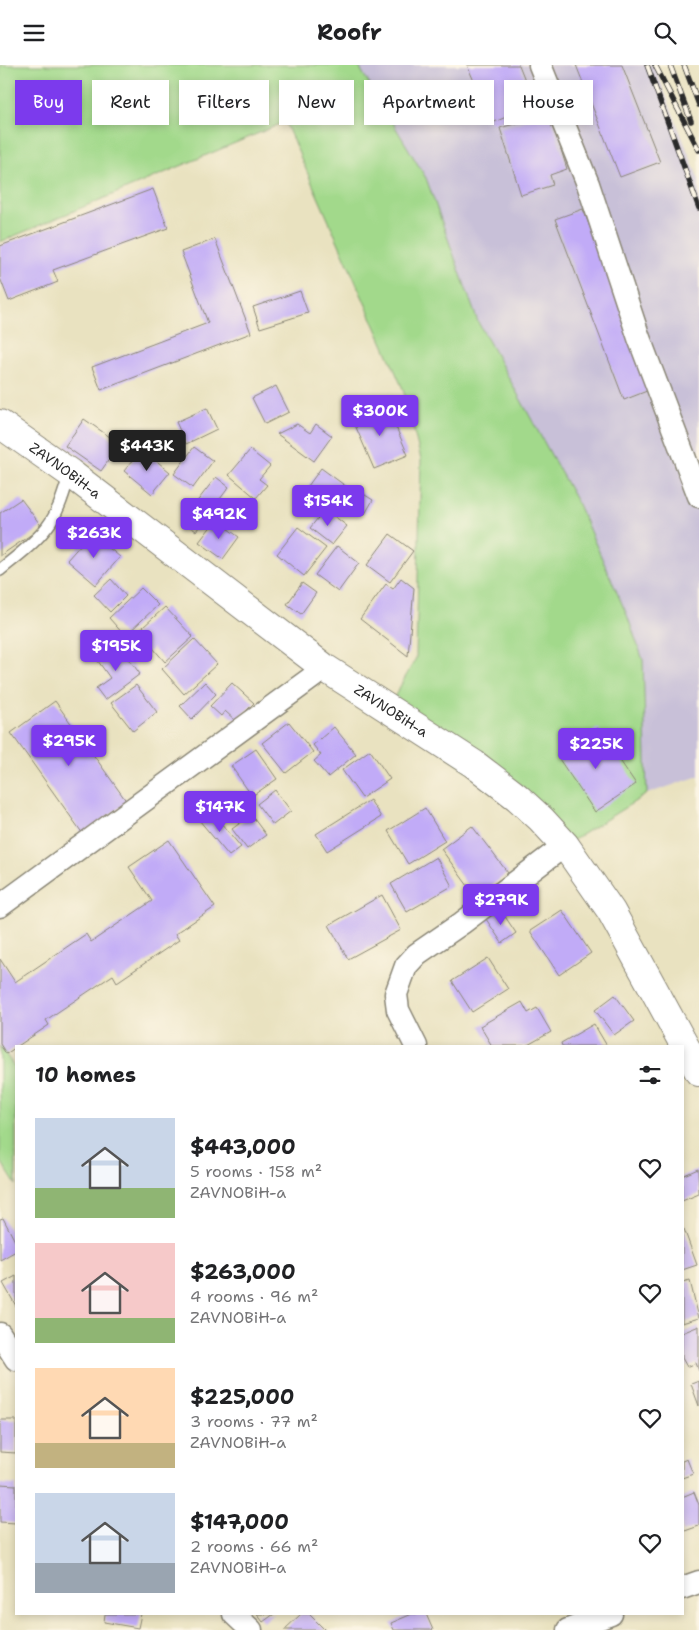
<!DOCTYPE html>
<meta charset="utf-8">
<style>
:root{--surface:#fff;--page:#f6f6f6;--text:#202124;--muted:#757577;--accent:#7c3aed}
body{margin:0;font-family:"Shantell Sans",sans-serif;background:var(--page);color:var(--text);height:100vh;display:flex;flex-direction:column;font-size:19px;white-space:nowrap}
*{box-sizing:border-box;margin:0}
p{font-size:16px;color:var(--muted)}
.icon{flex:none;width:28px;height:28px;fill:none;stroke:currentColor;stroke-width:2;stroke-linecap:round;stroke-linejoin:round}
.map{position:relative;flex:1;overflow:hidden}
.details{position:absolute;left:15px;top:980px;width:669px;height:570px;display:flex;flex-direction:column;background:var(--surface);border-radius:0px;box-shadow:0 2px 8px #0003}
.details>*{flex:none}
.hud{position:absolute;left:15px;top:15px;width:670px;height:45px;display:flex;gap:10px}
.price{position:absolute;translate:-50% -42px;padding:0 11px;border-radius:5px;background:var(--accent);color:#fff;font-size:16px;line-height:32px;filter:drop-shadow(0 1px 2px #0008)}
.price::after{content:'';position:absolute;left:50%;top:30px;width:15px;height:11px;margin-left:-8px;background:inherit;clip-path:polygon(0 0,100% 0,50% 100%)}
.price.active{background:#222;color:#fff}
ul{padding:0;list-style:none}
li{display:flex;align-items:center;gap:15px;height:125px;padding:0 20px}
li span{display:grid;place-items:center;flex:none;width:140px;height:100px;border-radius:0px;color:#555}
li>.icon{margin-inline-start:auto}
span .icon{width:60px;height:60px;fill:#fffc;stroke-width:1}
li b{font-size:21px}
h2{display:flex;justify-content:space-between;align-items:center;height:60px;padding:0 20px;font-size:21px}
.pill{padding:0 18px;border-radius:0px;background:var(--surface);box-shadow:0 2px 8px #0003;font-size:18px;line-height:45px}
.pill.active{background:var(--accent);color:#fff}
header{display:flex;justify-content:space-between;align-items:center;height:65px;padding:0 20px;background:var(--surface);font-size:22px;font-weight:700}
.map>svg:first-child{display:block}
.industrial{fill:#c8c0d8}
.green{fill:#a2d98b;stroke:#66825b}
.building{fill:#c1abf7}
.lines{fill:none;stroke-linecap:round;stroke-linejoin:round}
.service-casing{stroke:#8a8676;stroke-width:14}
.minor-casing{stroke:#8a8676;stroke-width:25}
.secondary-casing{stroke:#8a8676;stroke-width:30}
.service{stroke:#fff;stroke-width:11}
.minor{stroke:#fff;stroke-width:22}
.secondary{stroke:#fff;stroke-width:28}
.rail-casing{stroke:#2b2b2b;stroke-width:5.5}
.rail{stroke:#fcf5e5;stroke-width:4;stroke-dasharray:11;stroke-linecap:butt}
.labels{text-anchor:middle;stroke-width:4;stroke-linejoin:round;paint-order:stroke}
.street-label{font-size:14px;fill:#2b2b2b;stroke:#fcf5e5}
</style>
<header><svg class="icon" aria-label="menu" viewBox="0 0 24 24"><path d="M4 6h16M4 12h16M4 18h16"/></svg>Roofr<svg class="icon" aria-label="search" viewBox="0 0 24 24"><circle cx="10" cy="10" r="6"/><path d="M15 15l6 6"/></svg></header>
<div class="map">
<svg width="699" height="1565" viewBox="0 0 699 1565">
<rect width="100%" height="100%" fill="#fcf5e5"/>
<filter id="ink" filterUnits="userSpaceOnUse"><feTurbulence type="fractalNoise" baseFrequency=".02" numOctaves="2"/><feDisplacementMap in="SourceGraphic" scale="10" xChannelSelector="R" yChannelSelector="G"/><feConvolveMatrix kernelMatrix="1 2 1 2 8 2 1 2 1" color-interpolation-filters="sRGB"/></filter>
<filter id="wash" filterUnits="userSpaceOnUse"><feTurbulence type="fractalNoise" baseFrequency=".0096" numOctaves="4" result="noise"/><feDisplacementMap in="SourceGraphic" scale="20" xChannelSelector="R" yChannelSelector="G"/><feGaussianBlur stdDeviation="1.12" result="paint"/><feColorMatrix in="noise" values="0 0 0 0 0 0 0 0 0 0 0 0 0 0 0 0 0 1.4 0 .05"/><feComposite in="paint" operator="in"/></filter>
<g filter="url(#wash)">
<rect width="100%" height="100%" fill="#e9e2c0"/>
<path class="industrial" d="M358,0H654L699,115V711L647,729L643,595L577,437L478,257L426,113Z"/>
<path class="green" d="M0,0H358L426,113L478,257L577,437L627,550L643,595L647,729L565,780L387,645L416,593L421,394L403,324L285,57L0,177Z
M0,981L16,1004V1120L0,1095Z"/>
<g id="blocks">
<path class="building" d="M467,0H519L535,40L492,58Z
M576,0H622L660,97L620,112Z
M550,49L567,104L550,110L553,120L521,130L500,63Z
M153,124L168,163L53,205L58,217L9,236L0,213V181Z
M583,144L652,324L624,335L555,154Z
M215,174L251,268L101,325L92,302L208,258L181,187Z
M300,226L308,248L260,263L253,242Z
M276,321L289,347L265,359L252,333Z
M386,339L408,390L374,404L352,353Z
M207,343L217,364L186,379L176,357Z
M84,354L120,379L101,406L65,381Z
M297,359L310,368L316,359L332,371L314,396L277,369Z
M194,382L213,396L193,423L174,409Z
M142,384L170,407L152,429L124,406Z
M250,385L270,401L259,414L267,420L256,433L229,410Z
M321,403L351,425L338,442L308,421Z
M216,412L229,422L196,466L182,456Z
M357,425L373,435L365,449L349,438Z
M21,434L42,462L0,491V448Z
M325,444L347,461L332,480L310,463Z
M216,455L239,472L223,494L199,477Z
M298,462L326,483L304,511L277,489Z
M91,468L120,492L96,520L67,495Z
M390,469L413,486L390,517L367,500Z
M337,481L359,498L338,527L315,510Z
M401,513L414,523L408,591L360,554L386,519L393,524Z
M111,514L126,531L110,547L94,530Z
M302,518L316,528L301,549L287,539Z
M141,523L158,540L125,571L109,553Z
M165,542L193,572L165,597L153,583L147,588L132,572Z
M194,574L217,599L184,629L162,604Z
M119,580L140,609L105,635L96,623L110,613L98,596Z
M205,617L216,629L192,654L180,641Z
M232,618L254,638L236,656L225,646L221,651L210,641Z
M136,620L157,647L133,666L111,638Z
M55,636L127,737L83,769L11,668Z
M289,657L313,687L286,708L262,678Z
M334,662L356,689L328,712L314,696L321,690L313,680Z
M598,663L636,719L595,747L557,691Z
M256,684L277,714L252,731L231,701Z
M370,685L390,714L362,733L342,705Z
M275,725L291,746L273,760L257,739Z
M370,735L381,752L327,786L316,769Z
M425,743L445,776L408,799L388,766Z
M211,746L241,782L229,791L199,755Z
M251,750L266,770L247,784L232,764Z
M472,761L508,808L476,832L441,784Z
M169,775L215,842L175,869L179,875L117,917L113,910L46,955L49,960L6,989L0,979V894L15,917L86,869L91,877L152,836L129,802Z
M436,792L452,821L407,847L391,819Z
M382,830L401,865L348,894L329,860Z
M500,844L516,868L502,878L486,854Z
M562,845L591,888L559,910L530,866Z
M488,893L508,924L472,947L452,916Z
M615,930L634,956L614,970L595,945Z
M522,937L528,948L537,943L551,967L526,981H492L480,961Z
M594,959L607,981H562L561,978Z
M698,1104L699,1129L682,1136V1111Z
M3,1153L16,1178V1186L0,1195V1154Z
M682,1164H684L697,1200L682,1205Z
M16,1211V1241L3,1218Z
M690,1216L699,1253L682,1258V1218Z
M699,1261V1306L696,1298L687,1302L682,1293V1268Z
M699,1316V1341L691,1319Z
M0,1355H16V1388L0,1387Z
M687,1394L693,1409L682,1413V1396Z
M0,1419L16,1420V1458L0,1457Z
M694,1427L699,1440V1461L682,1467V1432Z
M105,1549H141L138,1563L104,1557Z
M257,1549H274L263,1557Z
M301,1549H309L325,1565H284Z
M412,1549H426L433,1565H394L391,1558Z"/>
</g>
</g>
<g filter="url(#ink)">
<use href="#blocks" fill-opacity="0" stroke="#8a8676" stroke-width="1"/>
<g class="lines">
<g class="service-casing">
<path id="service" d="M0,505C16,492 34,479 47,462C59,447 64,427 70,408"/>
</g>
<g class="minor-casing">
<path id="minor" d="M540,0L588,119L639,273L699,431
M0,841L325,603
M416,981L398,945L396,929L406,901L417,889L462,858L565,780
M0,1269L16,1294
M682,1523L699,1517
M234,1549L251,1565
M568,1565L611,1549"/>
</g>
<g class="secondary-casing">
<g id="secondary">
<path id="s1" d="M0,359L70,408L325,603L474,699L517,732L541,754L565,780L611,846L699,1007"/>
</g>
</g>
<use href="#service" class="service"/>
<use href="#minor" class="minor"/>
<use href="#secondary" class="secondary"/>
<g class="rail-casing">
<path id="rail" d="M647,0L699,143
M655,0L699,85
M670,0L691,56
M684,0L699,40"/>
</g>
<use href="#rail" class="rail"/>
</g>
</g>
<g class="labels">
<g class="street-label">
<text dy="5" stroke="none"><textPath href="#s1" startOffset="80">ZAVNOBiH-a</textPath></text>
<text dy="5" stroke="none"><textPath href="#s1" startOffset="485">ZAVNOBiH-a</textPath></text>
</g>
</g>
</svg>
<b class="price" style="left:380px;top:372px">$300K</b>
<b class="price active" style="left:147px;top:407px">$443K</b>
<b class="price" style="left:328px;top:462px">$154K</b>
<b class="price" style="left:219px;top:475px">$492K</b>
<b class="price" style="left:94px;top:494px">$263K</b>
<b class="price" style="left:116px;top:607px">$195K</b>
<b class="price" style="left:69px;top:702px">$295K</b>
<b class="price" style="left:596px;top:705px">$225K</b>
<b class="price" style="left:220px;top:768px">$147K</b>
<b class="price" style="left:501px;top:861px">$279K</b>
<div class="hud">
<a class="pill active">Buy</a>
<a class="pill">Rent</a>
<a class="pill">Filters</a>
<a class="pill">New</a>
<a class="pill">Apartment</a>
<a class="pill">House</a>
</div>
<section class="details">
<h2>10 homes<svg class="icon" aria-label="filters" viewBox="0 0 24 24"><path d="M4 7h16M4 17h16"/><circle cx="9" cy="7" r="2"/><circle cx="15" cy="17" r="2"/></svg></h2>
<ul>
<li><span style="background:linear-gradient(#c9d6e8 70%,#8fb573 0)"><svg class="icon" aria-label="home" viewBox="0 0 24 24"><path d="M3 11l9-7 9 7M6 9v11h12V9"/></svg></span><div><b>$443,000</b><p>5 rooms · 158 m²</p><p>ZAVNOBiH-a</p></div><svg class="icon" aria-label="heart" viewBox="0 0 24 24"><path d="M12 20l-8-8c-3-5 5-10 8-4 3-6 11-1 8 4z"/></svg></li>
<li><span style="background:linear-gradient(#f6c9c9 75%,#8fb573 0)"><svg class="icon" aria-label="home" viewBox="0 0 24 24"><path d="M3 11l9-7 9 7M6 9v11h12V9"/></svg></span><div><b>$263,000</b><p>4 rooms · 96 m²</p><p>ZAVNOBiH-a</p></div><svg class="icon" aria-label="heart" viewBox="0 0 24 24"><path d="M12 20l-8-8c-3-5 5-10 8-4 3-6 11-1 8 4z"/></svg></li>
<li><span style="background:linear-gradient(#ffd9b3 75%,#c2b280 0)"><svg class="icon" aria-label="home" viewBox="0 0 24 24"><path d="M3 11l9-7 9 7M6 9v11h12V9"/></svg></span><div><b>$225,000</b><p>3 rooms · 77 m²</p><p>ZAVNOBiH-a</p></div><svg class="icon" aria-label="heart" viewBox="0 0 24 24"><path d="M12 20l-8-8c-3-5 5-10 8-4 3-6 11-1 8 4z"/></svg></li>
<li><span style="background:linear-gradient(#c9d6e8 70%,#9aa5b1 0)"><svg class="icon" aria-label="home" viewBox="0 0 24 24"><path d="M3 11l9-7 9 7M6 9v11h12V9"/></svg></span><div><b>$147,000</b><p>2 rooms · 66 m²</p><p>ZAVNOBiH-a</p></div><svg class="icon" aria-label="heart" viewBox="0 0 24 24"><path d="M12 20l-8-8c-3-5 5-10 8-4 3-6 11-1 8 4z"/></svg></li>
</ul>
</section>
</div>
